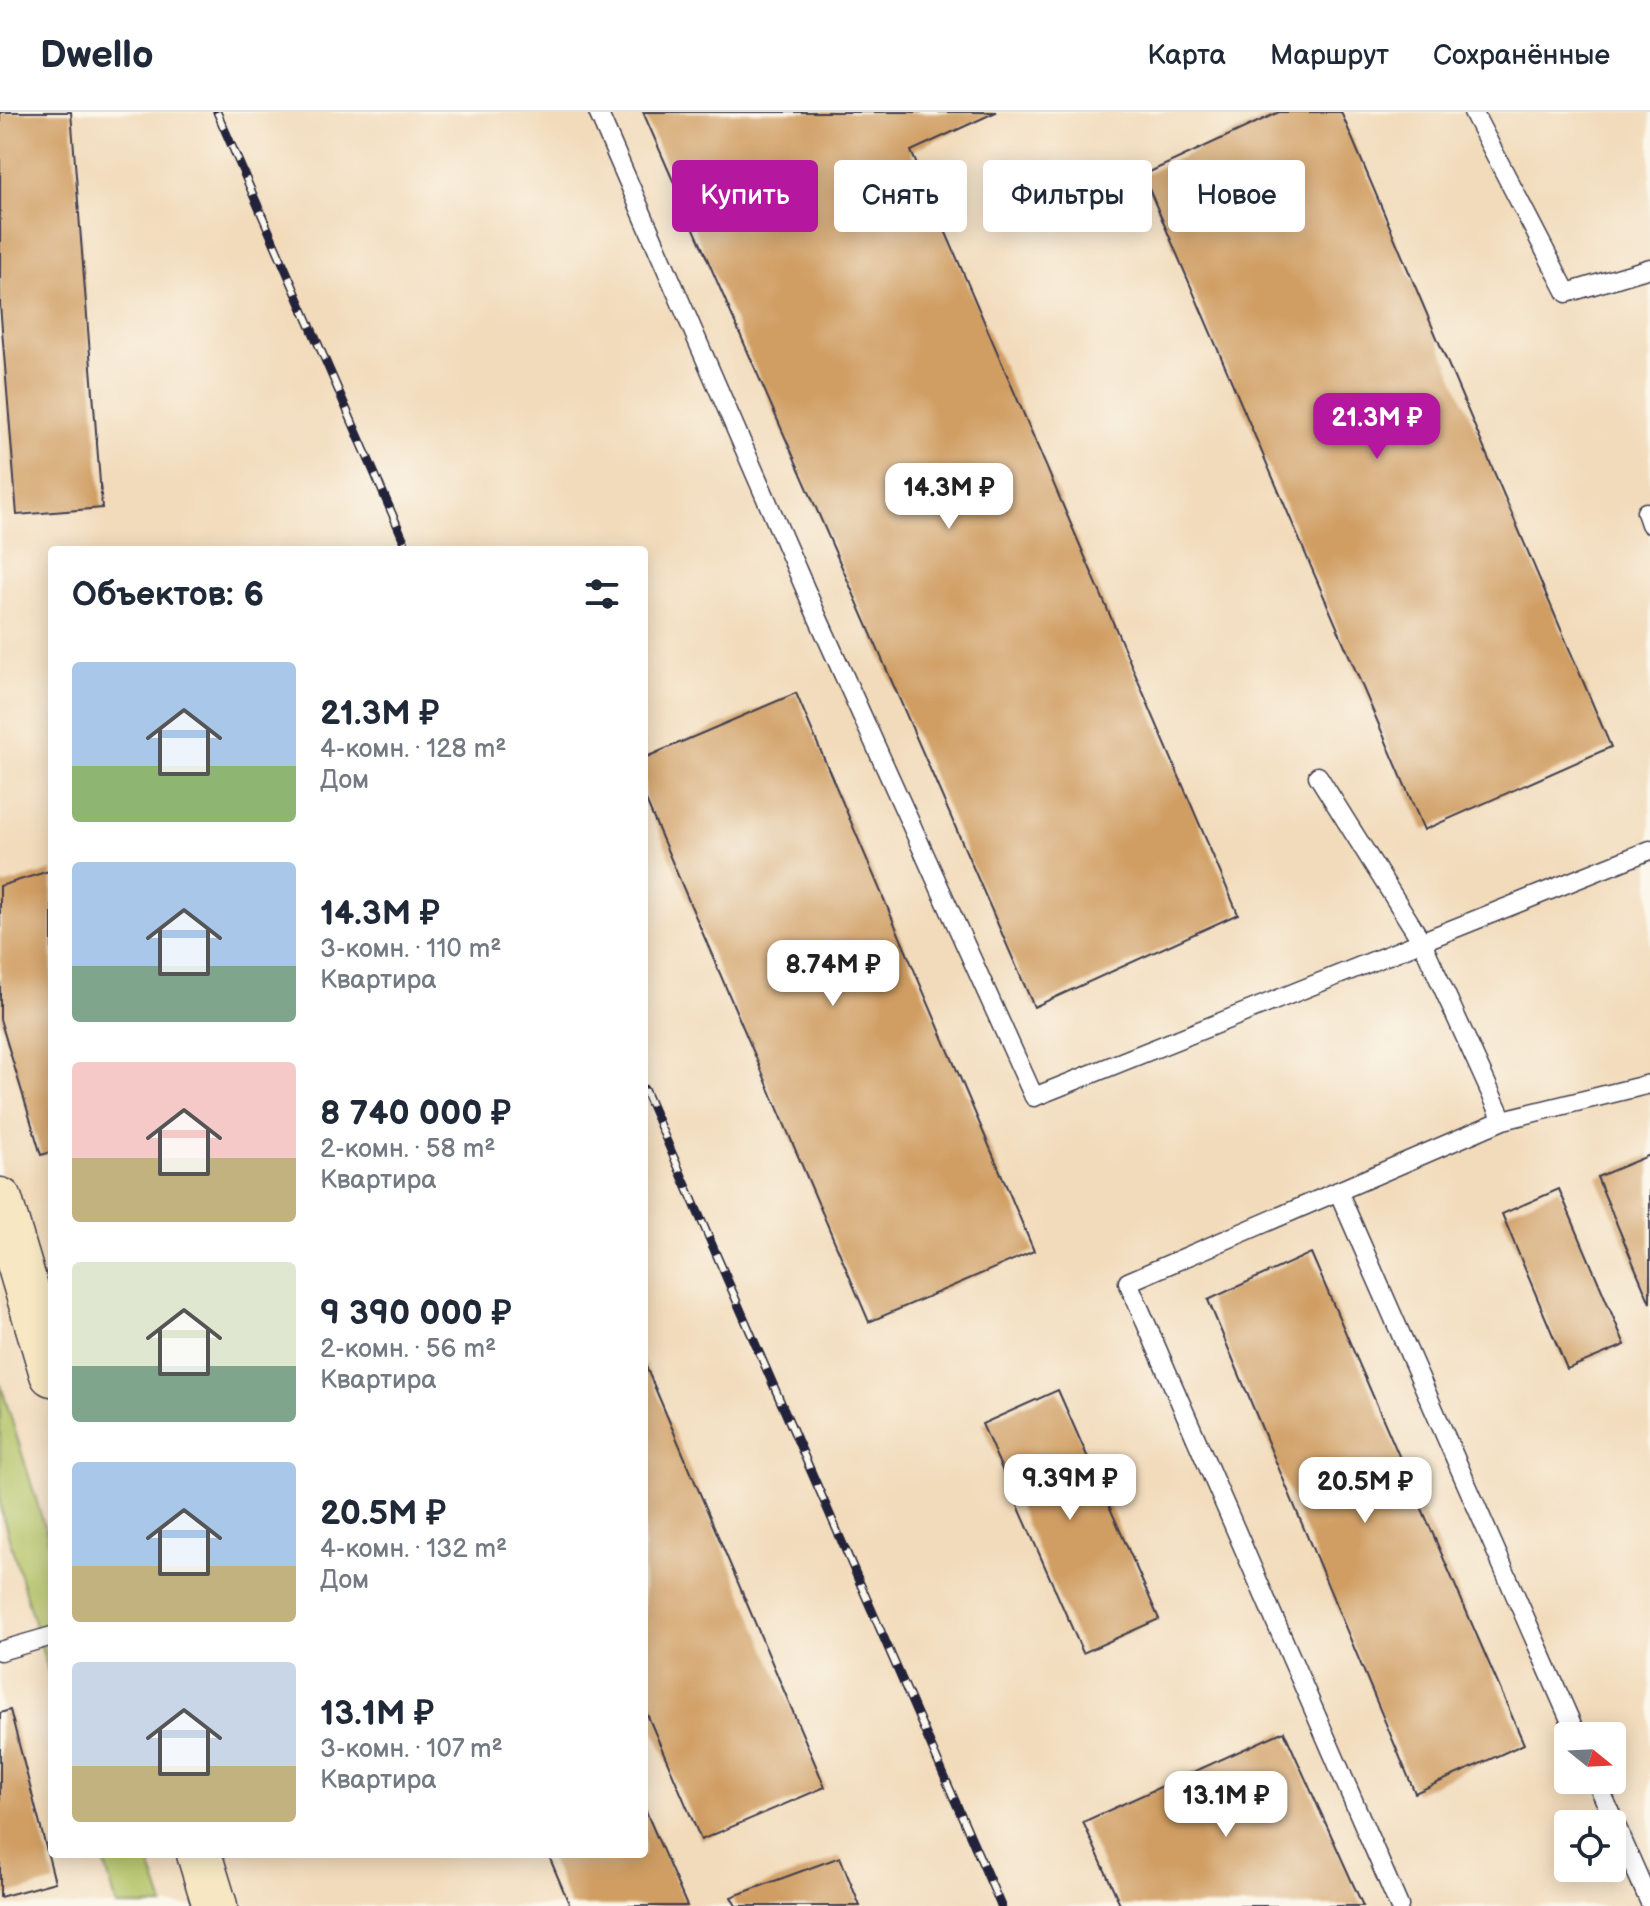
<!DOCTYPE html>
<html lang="ru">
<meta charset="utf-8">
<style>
:root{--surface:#fff;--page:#f6f6f7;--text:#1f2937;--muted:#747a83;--line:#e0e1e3;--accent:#b5179e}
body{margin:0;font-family:"Balsamiq Sans",sans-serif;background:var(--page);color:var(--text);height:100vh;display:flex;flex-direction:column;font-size:30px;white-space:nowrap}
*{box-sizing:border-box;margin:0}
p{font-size:26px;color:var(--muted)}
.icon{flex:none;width:44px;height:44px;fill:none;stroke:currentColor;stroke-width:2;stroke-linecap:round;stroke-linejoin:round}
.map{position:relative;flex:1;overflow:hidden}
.panel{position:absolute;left:48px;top:434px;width:600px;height:1312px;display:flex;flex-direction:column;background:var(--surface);border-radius:8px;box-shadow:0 4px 20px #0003}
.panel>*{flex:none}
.guide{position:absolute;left:672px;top:48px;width:760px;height:72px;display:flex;gap:16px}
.needle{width:52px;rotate:108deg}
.controls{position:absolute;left:1554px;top:1610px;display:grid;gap:16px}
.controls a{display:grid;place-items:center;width:72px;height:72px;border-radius:8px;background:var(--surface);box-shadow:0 4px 20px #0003;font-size:40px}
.price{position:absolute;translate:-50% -68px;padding:0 18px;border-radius:16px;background:#fff;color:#222;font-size:26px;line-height:52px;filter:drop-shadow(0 2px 4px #0008)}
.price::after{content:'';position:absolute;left:50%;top:48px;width:24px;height:18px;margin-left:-12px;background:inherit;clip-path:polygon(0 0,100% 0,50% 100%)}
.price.selected{background:var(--accent);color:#fff}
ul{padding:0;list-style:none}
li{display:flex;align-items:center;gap:24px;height:200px;padding:0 24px}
li span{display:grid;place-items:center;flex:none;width:224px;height:160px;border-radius:8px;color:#555}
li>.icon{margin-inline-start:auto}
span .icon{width:96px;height:96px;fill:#fffc;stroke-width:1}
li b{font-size:34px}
h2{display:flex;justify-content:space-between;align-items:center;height:96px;padding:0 24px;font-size:34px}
.pill{padding:0 28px;border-radius:8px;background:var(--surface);box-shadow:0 4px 20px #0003;font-size:28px;line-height:72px}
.pill.selected{background:var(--accent);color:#fff}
header{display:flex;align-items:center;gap:48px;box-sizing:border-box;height:112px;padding:0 40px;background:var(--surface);border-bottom:2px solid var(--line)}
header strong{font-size:38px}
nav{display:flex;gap:44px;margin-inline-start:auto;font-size:28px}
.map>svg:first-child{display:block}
.green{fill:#b3c366;stroke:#6a7250;stroke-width:2}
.building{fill:#d09e63}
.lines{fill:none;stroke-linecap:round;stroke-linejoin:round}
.service-casing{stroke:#413e4e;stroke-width:21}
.secondary-casing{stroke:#413e4e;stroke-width:47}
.service{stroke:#fff;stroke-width:18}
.secondary{stroke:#f7e8c3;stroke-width:44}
.rail-casing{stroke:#22223b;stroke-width:9}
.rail{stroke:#fbf7ec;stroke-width:6;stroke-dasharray:18;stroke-linecap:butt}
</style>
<header>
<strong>Dwello</strong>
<nav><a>Карта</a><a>Маршрут</a><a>Сохранённые</a></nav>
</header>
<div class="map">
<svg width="1650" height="1794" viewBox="0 0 1650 1794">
<rect width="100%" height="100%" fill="#fbf7ec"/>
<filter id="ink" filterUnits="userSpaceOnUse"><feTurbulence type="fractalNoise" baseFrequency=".0125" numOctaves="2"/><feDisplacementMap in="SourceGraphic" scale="16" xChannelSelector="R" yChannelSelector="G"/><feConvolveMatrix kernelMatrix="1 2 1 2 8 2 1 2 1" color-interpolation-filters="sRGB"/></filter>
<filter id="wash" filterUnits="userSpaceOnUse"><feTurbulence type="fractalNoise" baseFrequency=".006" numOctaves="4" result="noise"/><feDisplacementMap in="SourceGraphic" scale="32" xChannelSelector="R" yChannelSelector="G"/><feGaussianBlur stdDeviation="1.8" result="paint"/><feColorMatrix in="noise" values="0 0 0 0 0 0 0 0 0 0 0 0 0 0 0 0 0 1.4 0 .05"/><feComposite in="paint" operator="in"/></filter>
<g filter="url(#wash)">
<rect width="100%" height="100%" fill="#f2dbbb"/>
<path class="green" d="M0,1270L52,1439V1572L0,1395Z
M102,1742H147L164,1794H117Z"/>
<g id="blocks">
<path class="building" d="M0,0H71L102,396L17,403L0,192Z
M643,0H996L911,39L1238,802L1034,895Z
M1279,0H1341L1611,635L1424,718L1143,63Z
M796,581L1034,1139L869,1210L644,684V646Z
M52,758V1040L41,1043L0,907V774Z
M1650,1043V1191L1597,1065Z
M1559,1077L1625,1233L1567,1257L1502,1102Z
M1311,1141L1524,1632L1415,1681L1208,1188Z
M644,1250L825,1675L701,1728L644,1595Z
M1058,1278L1159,1507L1083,1541L982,1312Z
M10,1598L55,1770L0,1785V1601Z
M1284,1619L1363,1794H1121L1083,1710Z
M644,1695L687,1794H570L548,1742H644Z
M840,1745L860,1794H736L731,1785Z"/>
</g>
</g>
<g filter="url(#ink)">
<use href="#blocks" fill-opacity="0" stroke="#413e4e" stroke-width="2"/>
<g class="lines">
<g class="service-casing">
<path id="service" d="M598,0L817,504L1034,985L1650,738
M1473,0L1567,181L1650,156
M1646,400L1650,412
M1318,664L1422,830L1503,1008
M1338,1079L1577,1624
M0,1539L52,1524
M1596,1668L1650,1791
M1399,1794L1128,1170L1503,1008L1650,972"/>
</g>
<g class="secondary-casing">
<path id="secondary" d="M0,1088L52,1262
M199,1742L215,1794"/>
</g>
<use href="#service" class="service"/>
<use href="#secondary" class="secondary"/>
<g class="rail-casing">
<path id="rail" d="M217,0L408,438
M644,977L1001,1794"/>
</g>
<use href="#rail" class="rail"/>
</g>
</g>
</svg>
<div class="controls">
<a><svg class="needle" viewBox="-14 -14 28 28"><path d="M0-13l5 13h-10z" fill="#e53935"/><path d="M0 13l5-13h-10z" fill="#747a83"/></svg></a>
<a><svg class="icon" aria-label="locate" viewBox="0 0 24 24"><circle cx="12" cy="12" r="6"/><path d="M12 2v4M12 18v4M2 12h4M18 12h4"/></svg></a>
</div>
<b class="price selected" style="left:1377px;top:349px">21.3M ₽</b>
<b class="price" style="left:949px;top:419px">14.3M ₽</b>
<b class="price" style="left:833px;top:896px">8.74M ₽</b>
<b class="price" style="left:1070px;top:1410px">9.39M ₽</b>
<b class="price" style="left:1365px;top:1413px">20.5M ₽</b>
<b class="price" style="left:1226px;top:1727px">13.1M ₽</b>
<div class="guide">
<a class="pill selected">Купить</a>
<a class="pill">Снять</a>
<a class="pill">Фильтры</a>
<a class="pill">Новое</a>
</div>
<section class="panel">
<h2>Объектов: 6<svg class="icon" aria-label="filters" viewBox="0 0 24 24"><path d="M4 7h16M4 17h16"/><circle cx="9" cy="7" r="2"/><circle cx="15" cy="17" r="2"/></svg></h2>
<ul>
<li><span style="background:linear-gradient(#a9c7e8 65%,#8fb573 0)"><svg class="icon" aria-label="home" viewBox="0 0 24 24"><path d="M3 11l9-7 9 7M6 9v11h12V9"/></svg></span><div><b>21.3M ₽</b><p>4-комн. · 128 m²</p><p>Дом</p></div></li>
<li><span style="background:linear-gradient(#a9c7e8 65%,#7fa58c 0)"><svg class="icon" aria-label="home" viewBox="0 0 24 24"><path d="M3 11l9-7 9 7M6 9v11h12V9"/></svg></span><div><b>14.3M ₽</b><p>3-комн. · 110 m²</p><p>Квартира</p></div></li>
<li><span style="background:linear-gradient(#f6c9c9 60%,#c2b280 0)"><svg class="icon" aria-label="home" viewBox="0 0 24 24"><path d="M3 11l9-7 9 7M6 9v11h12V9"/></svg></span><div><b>8 740 000 ₽</b><p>2-комн. · 58 m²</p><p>Квартира</p></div></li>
<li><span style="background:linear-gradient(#dfe7d0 65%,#7fa58c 0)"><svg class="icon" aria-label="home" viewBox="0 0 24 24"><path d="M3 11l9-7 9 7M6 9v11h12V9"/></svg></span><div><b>9 390 000 ₽</b><p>2-комн. · 56 m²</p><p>Квартира</p></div></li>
<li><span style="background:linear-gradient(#a9c7e8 65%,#c2b280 0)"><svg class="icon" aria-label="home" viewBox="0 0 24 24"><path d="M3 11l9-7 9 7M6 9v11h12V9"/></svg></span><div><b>20.5M ₽</b><p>4-комн. · 132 m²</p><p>Дом</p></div></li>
<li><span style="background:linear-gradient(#c9d6e8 65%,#c2b280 0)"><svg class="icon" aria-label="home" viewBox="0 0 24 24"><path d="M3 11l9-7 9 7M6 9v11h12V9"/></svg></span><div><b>13.1M ₽</b><p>3-комн. · 107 m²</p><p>Квартира</p></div></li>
</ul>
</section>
</div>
